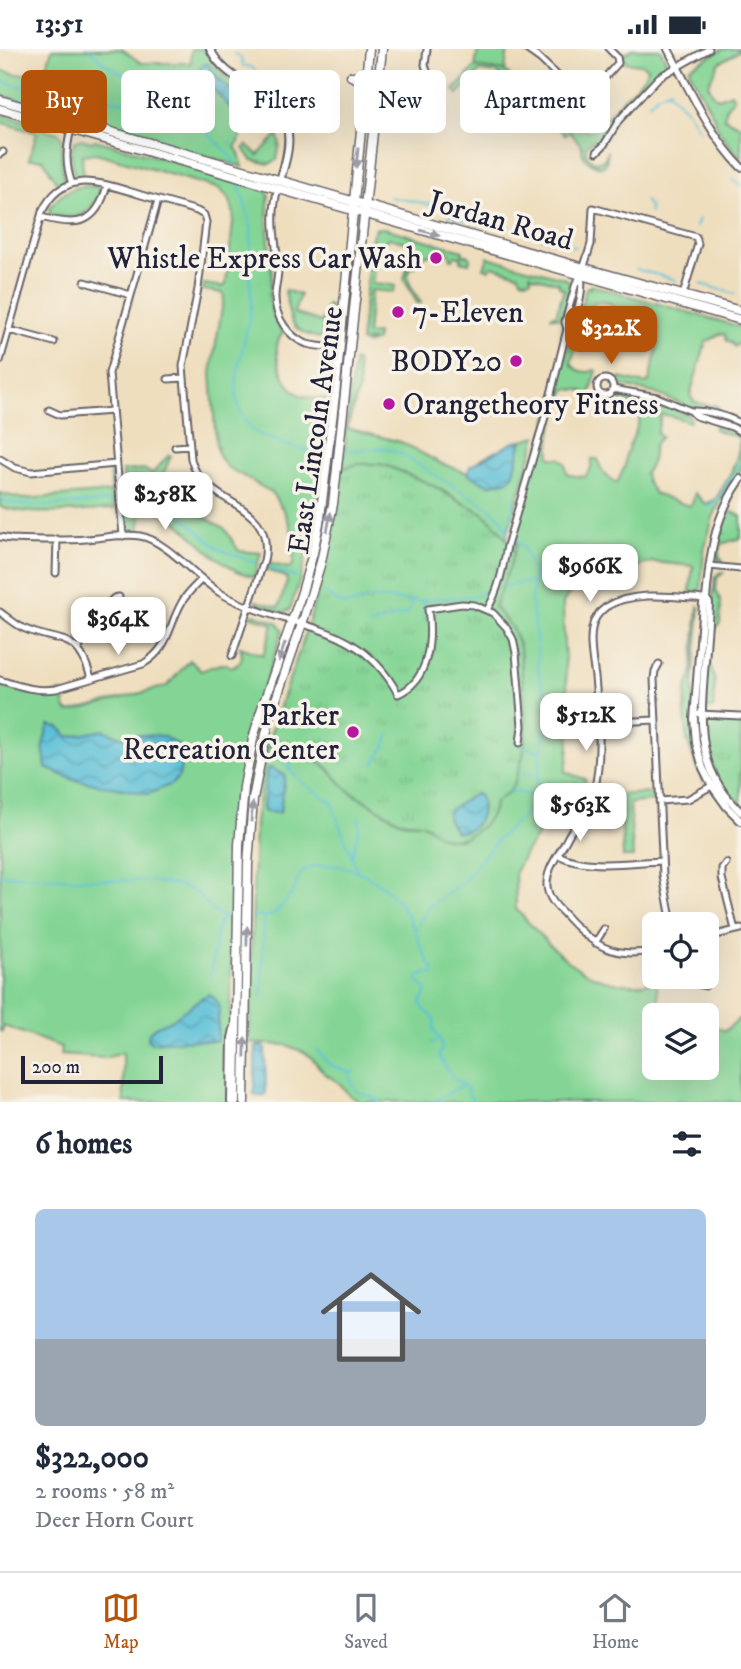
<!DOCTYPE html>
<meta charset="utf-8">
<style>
:root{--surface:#fff;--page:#f6f6f7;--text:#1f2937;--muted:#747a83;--line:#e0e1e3;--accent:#b45309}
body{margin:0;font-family:"IM FELL DW Pica",serif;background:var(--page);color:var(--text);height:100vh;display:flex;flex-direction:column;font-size:26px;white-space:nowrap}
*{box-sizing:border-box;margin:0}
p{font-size:23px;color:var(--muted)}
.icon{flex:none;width:38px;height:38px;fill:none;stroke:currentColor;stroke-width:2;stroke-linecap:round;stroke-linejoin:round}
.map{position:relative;height:1053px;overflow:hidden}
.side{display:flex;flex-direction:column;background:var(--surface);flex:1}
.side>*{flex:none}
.top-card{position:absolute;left:21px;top:21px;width:700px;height:63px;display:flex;gap:14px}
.controls{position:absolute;left:642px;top:863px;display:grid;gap:14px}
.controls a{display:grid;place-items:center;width:77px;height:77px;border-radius:10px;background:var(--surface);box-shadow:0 7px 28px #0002;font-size:35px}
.scale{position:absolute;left:21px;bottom:18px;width:142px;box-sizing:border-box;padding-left:7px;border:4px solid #22223b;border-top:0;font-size:19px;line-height:24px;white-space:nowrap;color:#22223b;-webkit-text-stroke:5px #f7f3e8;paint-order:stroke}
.price{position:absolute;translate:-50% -60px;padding:0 16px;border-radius:14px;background:#fff;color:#222;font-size:23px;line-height:46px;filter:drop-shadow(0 2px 4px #0008)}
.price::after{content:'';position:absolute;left:50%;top:42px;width:21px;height:16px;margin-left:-10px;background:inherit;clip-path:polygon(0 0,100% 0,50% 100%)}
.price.selected{background:var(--accent);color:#fff}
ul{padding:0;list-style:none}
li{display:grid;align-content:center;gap:14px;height:371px;padding:0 35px}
li span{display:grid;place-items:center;height:217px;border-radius:10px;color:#555}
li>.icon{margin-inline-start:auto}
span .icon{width:126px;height:126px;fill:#fffc;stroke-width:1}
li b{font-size:30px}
h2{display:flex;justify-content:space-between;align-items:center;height:84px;padding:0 35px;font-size:30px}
.pill{padding:0 24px;border-radius:10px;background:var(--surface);box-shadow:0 7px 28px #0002;font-size:24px;line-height:63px}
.pill.selected{background:var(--accent);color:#fff}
.status{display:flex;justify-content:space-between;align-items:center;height:49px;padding:0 35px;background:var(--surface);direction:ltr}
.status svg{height:19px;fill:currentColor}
.tabs{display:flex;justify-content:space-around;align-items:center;height:98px;border-top:2px solid var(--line);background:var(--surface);font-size:19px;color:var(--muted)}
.tabs a{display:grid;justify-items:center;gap:4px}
.tabs .selected{color:var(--accent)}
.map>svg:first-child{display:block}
.green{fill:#84d595;stroke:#537c68;stroke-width:2}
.park{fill:url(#park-tufts);stroke:#537c68;stroke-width:2}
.water{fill:url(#water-waves);stroke:#3e718a;stroke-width:2}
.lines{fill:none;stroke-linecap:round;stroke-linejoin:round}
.stream{stroke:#5ac0d8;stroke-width:2}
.minor-casing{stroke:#6a6469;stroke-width:9}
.tertiary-casing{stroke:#6a6469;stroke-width:10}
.primary-casing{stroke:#6a6469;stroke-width:11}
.minor{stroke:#fff;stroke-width:5}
.tertiary{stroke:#fff;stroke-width:6}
.primary{stroke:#fff;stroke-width:8}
.oneway{fill:#9c9ca7}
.poi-dot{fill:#b5179e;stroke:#f7f3e8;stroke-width:2.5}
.labels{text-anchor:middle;stroke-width:7;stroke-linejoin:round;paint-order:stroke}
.street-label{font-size:30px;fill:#22223b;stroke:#f7f3e8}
.poi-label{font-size:30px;fill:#22223b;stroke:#f7f3e8;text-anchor:end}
</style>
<div class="status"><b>13:51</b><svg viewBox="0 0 49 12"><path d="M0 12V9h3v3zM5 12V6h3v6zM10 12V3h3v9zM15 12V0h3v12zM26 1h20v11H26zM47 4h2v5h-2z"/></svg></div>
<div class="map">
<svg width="741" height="1053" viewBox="0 0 741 1053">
<defs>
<pattern id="park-tufts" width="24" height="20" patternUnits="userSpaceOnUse" patternTransform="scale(1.75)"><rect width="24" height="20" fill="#84d595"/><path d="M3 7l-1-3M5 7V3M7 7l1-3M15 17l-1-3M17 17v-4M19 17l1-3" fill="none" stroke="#72b781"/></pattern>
<pattern id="water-waves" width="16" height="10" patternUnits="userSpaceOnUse" patternTransform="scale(1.75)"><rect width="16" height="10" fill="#5ac0d8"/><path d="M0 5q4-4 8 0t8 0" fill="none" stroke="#4a9cb0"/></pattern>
</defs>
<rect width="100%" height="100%" fill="#f7f3e8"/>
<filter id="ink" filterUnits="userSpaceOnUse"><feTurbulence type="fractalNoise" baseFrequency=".0143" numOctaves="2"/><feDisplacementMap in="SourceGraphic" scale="14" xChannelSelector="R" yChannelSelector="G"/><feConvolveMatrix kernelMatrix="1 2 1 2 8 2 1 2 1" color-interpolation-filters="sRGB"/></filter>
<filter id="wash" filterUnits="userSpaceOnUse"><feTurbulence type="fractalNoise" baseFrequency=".00686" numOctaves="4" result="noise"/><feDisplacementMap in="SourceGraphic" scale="28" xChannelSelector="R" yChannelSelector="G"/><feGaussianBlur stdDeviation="1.57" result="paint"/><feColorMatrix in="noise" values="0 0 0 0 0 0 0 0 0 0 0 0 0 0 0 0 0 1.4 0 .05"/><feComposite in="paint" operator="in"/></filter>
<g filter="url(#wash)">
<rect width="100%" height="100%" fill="#efdebe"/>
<path class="green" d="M52,0H122L141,14H191V0H205C217,27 241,37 264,54L243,76L239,93L235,98L239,104L243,118L0,46V21C23,28 25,26 47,17Z
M632,0H660L667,13L666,17C639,34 615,63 601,91C597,91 593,91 591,93C581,99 587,110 595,113L604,111L608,102L606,114L602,118C590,115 581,111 582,97L570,83L566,86L497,24L480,22L458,45L454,41L475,18L505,22L570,82L594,81L645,27L647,19L641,15L625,13L624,5Z
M723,0H741V1L719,14L708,35L714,47L719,49L731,44L734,49L727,57L724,69L741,77V109C731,98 717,83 714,68L689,21L690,18Z
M0,65L35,75L37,78L58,84L62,90L61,107L64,130L63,133L58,136L43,110H29L37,84L0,73Z
M81,90L92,93L95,91L173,112L263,140L269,146L267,168L272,224L269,249L273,266L283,284C269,298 282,334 297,344C305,350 320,349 330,350L317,461L301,527L290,561L282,563L258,556L256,552L279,558L287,532L286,528L266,521L269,514L288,519L293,516L294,498L291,479L284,462L271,443L227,418L219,407L216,395L211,324L224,247L222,244L203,241L204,235L223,238L226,235L234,165L230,152L220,140L96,104L82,106L83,127L78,128L74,126L71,106L74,93Z
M84,137L98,138L100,142C92,167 73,173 50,165L49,160C58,147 68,140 84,137Z
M376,179H384L463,202L462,206H468L470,209L469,214L461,212L462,209L455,206L453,210H451L449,203L443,202L440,204L435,202C429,208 417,205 417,216L414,218L413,216C401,228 414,242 421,254H417L404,230L413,197L406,193L388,189L377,201L376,213L369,212L372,188Z
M488,208L567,230L569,233C569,245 567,259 559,269L551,268L552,266H556L564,240L559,238V234L532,227L530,224L531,230L528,231L521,230L519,225L492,217L490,218V221L484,219Z
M369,213L375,214L372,235L383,236L385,235L395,237L393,243L371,241L367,286L377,285L376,292L364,291L371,293L367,295L361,293V286Z
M591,236L741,278V291L735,298L730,292H727L725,285H720L706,293L690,346L694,353L712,357L714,356L718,358L714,362L687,357L654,344L619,336L620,329L645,335L649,333C653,310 668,283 649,263L634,267L629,276L627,275L628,270L620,268L610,254C585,247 593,265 592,278L582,276L571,314C574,321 587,326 594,321L597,322L590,345L580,341L566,340C557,359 548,386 550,407L552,409H559L565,414L567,425L569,426L585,428L591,419L592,410H598C599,420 608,430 617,434L625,417L626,405L638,376L642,360C637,357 628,353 622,352C619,352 616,353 614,352L615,348L617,347C629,349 640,347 652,350C667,354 677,363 690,367L691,370L689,373C681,370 670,365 661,366L657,384L661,388C648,400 656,403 651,414C650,418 647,421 645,424L647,433L655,445L689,457L692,455L695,444L705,455L715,451C726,434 741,410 739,389C730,385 721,383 714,380L715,376L741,385V420L727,440L713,468L704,502L701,540L696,544L690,543L693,517L653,513L574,535L563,554L564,595L570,679L568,709L565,723L585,730L586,738C590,745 596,746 603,742L608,746L653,744L654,752L630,754L633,808H623L621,754L598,755L593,759L586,756L581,757L560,744L537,787L525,804L515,823L516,860C556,902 584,942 649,934L646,908L652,906L660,956L685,966H654V1018H707V975L725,982L741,968V1053H361L349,1046L339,1034L324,1024L311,1008L304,1003L286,996L249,994L255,773L267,698L306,706L326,718L348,741L358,748L398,771L406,774H422L446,789L461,790L476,781L495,757V753L508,744L514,735L521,713L526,682L520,599L512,579L494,558L516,494L512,493L586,240L587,238L590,239Z
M354,312L357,313L359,339L347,379L401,393L440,414L467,424C475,407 518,392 537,387L506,490L498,479L451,446L432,436L390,418L379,415H358L343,420L346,389L345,386Z
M110,421L113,424L115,460C77,462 37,468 0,458V444L23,450L112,443Z
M173,442L186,457L225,480L239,502L261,504L254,528L237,522L213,506L163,460H145L142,463L139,482L131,481L127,479L125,449L150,446L166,449Z
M733,463L741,467V489L721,495L719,507L723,512V513H720L716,508L721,485L724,484L722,481L729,464Z
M719,524H723L717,529L716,541L721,552L720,574L712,585L710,614L715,634L713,660H709L704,655L711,579L710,578L715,527Z
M698,557L700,559L693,636L695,705L704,729V734L687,691L685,661L686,641L692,625Z
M254,565L277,573L283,581L256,663L246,703L240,742L233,802L229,1053H124L123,1004L105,1009L60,1006L61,998L4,977L2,983L0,982V637C21,643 40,650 62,643L66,661L70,663L167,637L190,611L201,622C207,620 216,615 223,615C233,614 223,619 234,617C243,614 243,605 240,598L263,606L273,575L250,567Z"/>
<path class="park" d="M478,0H508L505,22L475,18Z
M273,69L280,94L277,111L269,115L252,111L244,99L247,96L258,106L277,86L266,76Z
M285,241L300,246L294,264L321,273L327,256L330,257L320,289C288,283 290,269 285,241Z
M169,406L171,407L161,430L173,442L166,449L150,446L125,449L123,422L144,420L152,425Z
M358,415H379L390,418L432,436L453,449L483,464L498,479L506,490L517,494L510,517L494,558L512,579L520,599L526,682L523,707L514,735L508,744L495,753C494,774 463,797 443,788C434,785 429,776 420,774C412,772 406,774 398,771L348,741C340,735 335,727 329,720C314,705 288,701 267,698C277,659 293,623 305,585C322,531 335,476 341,420Z
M718,670L741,671V760L720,735L708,706L704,675L708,671Z"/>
<path class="water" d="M205,15H208C217,33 234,42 249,52L251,60L245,71L239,68L200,26L199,19Z
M522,391L514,424L509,431L489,436L468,425L470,417L512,394Z
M49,676L59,678L69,688L104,681L121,688L140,686L163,687L178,696L182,711L179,727L172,735L149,745L74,731L46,719L43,695Z
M270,719L285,726L280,764L265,763L263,760L267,720Z
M475,745L479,746C488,763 475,787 455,782L447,769L449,761Z
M209,945L215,950L219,957L217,992L197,991L151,994L148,991L149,983L157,977L173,970L201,949Z
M263,997L265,1000L266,1044L263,1047H256L254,1045L256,999L257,997Z"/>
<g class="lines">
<path class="stream" d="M89,0L104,14L123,25L147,46L208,84L226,102L233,110L234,115
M235,5L241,9L243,17
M243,17C252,15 255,23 262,28
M0,32C30,41 60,44 91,48C110,51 132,56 151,49
M668,42L686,60L700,83
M649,55L657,46L671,40
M231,95L232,93
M238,131C241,146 248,162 251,178C252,190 249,203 249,215C249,229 252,243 251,258C248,294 218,352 253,381C258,386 266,388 272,390C291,398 303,403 324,403
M732,131L741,136
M390,148L429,155
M645,152L649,157L650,164
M431,157L429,155L434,153
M448,165L460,169
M461,169L480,175
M696,178L699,170
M523,184L575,198
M636,220L676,231
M701,235L735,245
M324,288L329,281L332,257
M316,393V397L320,401
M343,402L384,399L399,404L491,460L502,470L508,486
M0,450C26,462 83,454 113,452
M128,450L154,448L163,450L219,500L256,514
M705,457H713
M710,458L719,448L741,413
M506,483L512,468L515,447
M270,519L296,528
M503,537L533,533
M325,544C344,557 342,558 364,552
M370,550C389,548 408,554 428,551
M431,550L476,547L491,540
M424,551L425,567
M370,576L408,564L412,554
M524,698L540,702
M285,703L283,713L289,721
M294,705L290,721L304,735L333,754L334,761
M374,715L386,695L390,685
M519,722L538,729
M508,741L534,748
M335,764L357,821
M352,807L359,779V768
M0,826C36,828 72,830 107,831C133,832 164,831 187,839C210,847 205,870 235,868
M251,867H271L274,865C280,858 287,852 292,844C297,837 297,827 305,821C313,815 326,816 336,817C370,821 400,847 413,878C420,893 424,908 434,921V926L427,924L419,928L418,933L426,940C426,946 425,947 421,951C420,960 429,964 435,970L433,981C439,989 446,997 439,1006C442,1012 448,1022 452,1027C455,1032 462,1033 466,1038C470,1044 468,1048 474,1053
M415,881L429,858L462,834L496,792L528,762L534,751L537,738L540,709L550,660L538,621L537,597L531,550L534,533L533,525L523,497L513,489
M211,928L216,884L220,872L224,869
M262,947L264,868
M431,994L440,991
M316,1000L329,1015L350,1024L355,1022
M350,1026C352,1049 366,1041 379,1053
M433,1053L463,1036"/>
</g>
</g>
<g filter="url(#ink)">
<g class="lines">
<g class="minor-casing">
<path id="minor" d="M427,0L425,16L429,28
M526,0L540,10L577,45L584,48L591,44L618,14L617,8L609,0
M71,80C66,100 65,115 72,135
M597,103L604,96L619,71L659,28L709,0
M0,105L3,103
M278,139C270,169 275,186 278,215C279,227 275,237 275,248C275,268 288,288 307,295C318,298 329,298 340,299
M41,168C77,178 97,176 107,136
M85,233L131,246
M567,280C577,271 584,240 581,227
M9,281L54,293
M0,312L42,163C63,118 102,134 138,145C158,151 178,156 197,162L204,166L206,173L198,240L183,317L191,410C203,459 277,450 264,512L232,607
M597 338a8 8 0 1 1 16 0a8 8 0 1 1-16 0Z
M168,330L184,329
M613,340L657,348L691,362L696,367L732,378L741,383
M49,361L60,366L112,362
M691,362C708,361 726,367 741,374
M175,398L189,397
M0,410L15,419L31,423L116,415
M123,487L109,324L158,151
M0,488L11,490C36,491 62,492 86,490C104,489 123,484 140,487C166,491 197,530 222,545C288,583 357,568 398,645C430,632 432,589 428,560L462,555L474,556L493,564L506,578L513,590L516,604L522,677L520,694
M709,517L741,520
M56,524L57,490
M487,561C499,541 503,519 507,497L547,361L567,280L565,273L576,234L581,227L591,195L593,159L696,188L698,195L683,246
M0,563C7,568 15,575 23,579C60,596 77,580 91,629
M78,600L110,553L114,549L119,548
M659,615L655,622L654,630L663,827L672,875
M0,631C19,637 36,643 56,640L143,615C170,599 168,577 182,553C187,544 194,538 201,531
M699,665L741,667
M599,674L655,671
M596,734C602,699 598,663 595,628C593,613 589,595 592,580C593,571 599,563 606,558C633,541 677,548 706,550
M659,752L688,750L715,735
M586,767C573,776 570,784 563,797C556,809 546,822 547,837C548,849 556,857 564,865C591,895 613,911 654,901
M558,806C588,821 630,813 662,812
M726,814L722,819V829L735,881
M707,888L741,880
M595,894L604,880
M687,928L693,934L705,937"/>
</g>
<g class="tertiary-casing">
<path id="tertiary" d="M210,0C219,18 233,27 250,37C293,64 295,86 280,131
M668,0C690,41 709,85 741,118
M741,430C714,468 710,505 706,550L703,554L694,670L696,694L703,719L712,737L727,758L741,772
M706,550L709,554C708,577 706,601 704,624C700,679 697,722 741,763
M231,1053L232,989L234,980"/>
</g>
<g class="primary-casing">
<path id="primary" d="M351,27L358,30L364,39
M0,51L577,217L741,262
M0,60L464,193L741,271
M235,1053L239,796L244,738L253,690L260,665L302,543L313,504L320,469L335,346L369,0
M244,1053L248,815L253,750L262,703L270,668L304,569L321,513L333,455L337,419L382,0"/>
</g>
<use href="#minor" class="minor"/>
<use href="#tertiary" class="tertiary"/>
<use href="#primary" class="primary"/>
</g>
<defs><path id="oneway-solid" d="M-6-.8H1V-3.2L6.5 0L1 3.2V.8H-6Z" transform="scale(1.75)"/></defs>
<g class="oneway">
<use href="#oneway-solid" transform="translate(357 109) rotate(96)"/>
<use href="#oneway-solid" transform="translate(430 184) rotate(16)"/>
<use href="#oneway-solid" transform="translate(329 473) rotate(-79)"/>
<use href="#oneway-solid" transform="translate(282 603) rotate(109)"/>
<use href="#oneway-solid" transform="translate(252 763) rotate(-84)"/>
<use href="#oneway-solid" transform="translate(247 887) rotate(-89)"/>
<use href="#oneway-solid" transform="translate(245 998) rotate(-89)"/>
</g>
</g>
<g class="poi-dot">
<circle cx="436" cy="209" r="7"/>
<circle cx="398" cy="263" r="7"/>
<circle cx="516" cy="312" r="7"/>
<circle cx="389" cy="355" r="7"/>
<circle cx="353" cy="683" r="7"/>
</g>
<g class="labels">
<g class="street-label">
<text transform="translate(501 171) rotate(16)" y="10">Jordan Road</text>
<text transform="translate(315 381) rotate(-82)" y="10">East Lincoln Avenue</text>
</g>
<g class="poi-label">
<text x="422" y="219">Whistle Express Car Wash</text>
<text x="412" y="273" text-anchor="start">7-Eleven</text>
<text x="502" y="322">BODY20</text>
<text x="403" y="365" text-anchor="start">Orangetheory Fitness</text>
<text x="339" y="676">Parker<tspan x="339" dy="34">Recreation Center</tspan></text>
</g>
</g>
</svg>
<div class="controls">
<a><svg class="icon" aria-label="locate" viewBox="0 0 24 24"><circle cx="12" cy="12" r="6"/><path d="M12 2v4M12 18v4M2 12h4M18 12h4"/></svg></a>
<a><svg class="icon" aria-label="layers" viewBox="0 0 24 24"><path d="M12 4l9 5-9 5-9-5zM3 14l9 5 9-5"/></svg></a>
</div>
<div class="scale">200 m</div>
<b class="price selected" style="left:611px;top:317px">$322K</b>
<b class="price" style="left:165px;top:483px">$258K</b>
<b class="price" style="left:590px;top:555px">$966K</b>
<b class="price" style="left:118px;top:608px">$364K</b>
<b class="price" style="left:586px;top:704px">$512K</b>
<b class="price" style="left:580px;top:794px">$563K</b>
<div class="top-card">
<a class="pill selected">Buy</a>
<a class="pill">Rent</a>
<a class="pill">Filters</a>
<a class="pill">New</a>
<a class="pill">Apartment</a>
</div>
</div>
<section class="side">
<h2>6 homes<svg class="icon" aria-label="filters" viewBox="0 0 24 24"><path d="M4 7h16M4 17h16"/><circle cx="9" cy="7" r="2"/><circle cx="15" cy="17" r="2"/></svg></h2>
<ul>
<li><span style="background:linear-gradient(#a9c7e8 60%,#9aa5b1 0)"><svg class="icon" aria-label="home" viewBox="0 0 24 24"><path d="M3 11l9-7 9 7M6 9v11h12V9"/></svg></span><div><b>$322,000</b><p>2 rooms · 58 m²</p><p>Deer Horn Court</p></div></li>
</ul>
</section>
<nav class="tabs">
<a class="selected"><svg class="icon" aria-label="map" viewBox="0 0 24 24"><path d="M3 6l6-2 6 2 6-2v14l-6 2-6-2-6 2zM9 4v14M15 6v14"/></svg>Map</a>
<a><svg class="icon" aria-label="saved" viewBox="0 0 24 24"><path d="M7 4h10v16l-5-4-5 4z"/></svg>Saved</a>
<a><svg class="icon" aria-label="home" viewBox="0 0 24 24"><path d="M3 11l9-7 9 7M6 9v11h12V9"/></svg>Home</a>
</nav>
